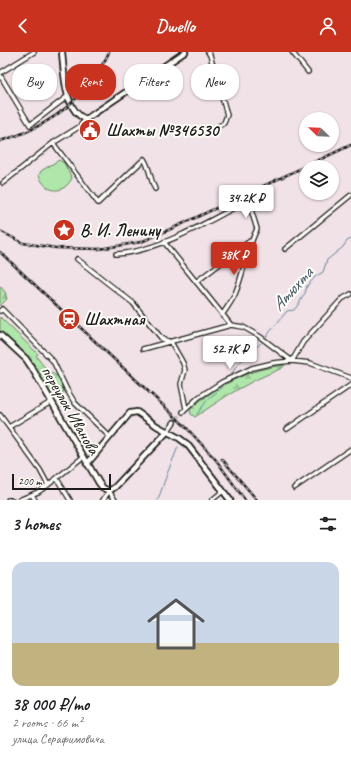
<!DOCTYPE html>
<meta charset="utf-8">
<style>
:root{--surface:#fff;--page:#f6f6f6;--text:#202124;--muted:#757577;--accent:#c8321e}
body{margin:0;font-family:Caveat,sans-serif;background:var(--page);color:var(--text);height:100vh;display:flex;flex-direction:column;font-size:15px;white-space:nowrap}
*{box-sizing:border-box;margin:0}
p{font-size:13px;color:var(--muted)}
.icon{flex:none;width:22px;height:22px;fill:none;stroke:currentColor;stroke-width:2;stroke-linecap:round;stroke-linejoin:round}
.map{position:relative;height:448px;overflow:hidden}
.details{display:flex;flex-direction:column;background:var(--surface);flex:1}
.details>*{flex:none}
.guide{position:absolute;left:12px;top:12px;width:327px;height:36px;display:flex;gap:8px}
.needle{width:26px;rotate:293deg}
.tools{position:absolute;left:299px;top:60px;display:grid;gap:8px}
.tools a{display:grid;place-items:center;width:40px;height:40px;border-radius:50%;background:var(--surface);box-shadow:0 1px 3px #0004;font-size:20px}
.scale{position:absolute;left:12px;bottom:10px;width:99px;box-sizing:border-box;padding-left:4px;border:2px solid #1c1c1c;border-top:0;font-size:11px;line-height:14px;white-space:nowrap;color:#1c1c1c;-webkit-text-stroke:3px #fdfcf7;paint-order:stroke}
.price{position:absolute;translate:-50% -34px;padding:0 9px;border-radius:4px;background:#fff;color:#222;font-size:13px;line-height:26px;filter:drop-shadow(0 1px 2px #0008)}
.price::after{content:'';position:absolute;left:50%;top:24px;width:12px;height:9px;margin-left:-6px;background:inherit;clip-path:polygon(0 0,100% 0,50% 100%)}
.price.on{background:var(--accent);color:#fff}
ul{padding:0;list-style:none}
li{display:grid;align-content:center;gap:8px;height:212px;padding:0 12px}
li span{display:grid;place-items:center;height:124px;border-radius:12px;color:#555}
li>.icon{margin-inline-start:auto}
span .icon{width:72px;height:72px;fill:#fffc;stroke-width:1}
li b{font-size:17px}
h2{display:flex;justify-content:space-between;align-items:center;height:48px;padding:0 12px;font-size:17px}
.chip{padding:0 14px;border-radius:16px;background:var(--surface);box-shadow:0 1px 3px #0004;font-size:14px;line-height:36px}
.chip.on{background:var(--accent);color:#fff}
header{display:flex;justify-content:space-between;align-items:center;height:52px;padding:0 12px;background:var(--accent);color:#fff;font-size:18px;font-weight:700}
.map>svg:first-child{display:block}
.grass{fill:#afe7aa;stroke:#668263}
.forest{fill:url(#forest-firs);stroke:#668263}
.park{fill:url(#park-tufts);stroke:#668263}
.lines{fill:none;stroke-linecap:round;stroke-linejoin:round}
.stream{stroke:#5f879a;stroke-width:1}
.minor-tunnel{stroke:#c6babe;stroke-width:3.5;stroke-dasharray:3.5 2;stroke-linecap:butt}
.minor-casing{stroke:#1c1c1c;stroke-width:6}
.major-casing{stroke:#1c1c1c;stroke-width:8}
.minor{stroke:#fdfcf7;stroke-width:3.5}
.major{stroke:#fdfcf7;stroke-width:4.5}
.rail-casing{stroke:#1c1c1c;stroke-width:2.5}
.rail{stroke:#fdfcf7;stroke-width:1;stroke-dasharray:3;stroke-linecap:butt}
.labels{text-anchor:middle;stroke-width:4;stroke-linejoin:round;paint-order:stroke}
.poi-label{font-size:17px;font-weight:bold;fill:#1c1c1c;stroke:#fdfcf7;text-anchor:start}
.street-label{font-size:17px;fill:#1c1c1c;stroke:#fdfcf7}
.water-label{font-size:18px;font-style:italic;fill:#435a66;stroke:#fdfcf7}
</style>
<header><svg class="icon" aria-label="back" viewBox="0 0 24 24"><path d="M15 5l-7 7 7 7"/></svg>Dwello<svg class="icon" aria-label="person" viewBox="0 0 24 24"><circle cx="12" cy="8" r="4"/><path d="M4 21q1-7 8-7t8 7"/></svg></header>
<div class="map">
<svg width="351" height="448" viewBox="0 0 351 448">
<defs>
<pattern id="forest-firs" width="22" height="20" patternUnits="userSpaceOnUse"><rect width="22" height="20" fill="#afe7aa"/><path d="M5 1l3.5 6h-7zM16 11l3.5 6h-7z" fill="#96c692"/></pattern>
<pattern id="park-tufts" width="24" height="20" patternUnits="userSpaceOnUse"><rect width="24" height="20" fill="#afe7aa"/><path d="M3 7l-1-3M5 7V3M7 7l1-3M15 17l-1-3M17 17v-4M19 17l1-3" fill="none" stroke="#96c692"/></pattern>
</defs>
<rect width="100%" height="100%" fill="#f1e2e7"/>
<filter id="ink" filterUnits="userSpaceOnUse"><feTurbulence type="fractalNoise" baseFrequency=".025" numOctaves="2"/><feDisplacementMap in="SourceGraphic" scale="8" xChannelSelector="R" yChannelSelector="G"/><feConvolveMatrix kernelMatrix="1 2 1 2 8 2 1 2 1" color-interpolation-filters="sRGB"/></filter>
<g filter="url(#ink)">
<path class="grass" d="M59,108L64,111L72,126C63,144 45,141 39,123L41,119Z"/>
<path class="forest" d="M0,234L5,240L7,247L0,254Z
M285,313L282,316L255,328L228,343L195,365L191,362L190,357C209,340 238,323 263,317C270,315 278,314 285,313Z"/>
<path class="park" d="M0,265L38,302L36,304C42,312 49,322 58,324L64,340L54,346L29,307L0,280Z"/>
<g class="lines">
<path class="stream" d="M265,286L287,259L294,258L298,253L305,241L307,234L315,225L323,220L327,208L343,195L347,189L351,187
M231,323L238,312L261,291
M197,362L208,347L223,335
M158,448L167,422L178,395"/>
<path class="minor-tunnel" d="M174,370L183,360"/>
<g class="minor-casing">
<path id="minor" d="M292,0L308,20
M0,21L34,0
M0,23L30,73L68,44
M208,80L224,71L227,63L210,3L208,0
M53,91L98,151L144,107C150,116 150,127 155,137
M3,131L53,91L79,75L86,67
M164,190L231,273
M285,197L351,143
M116,202C157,200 212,168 248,148L257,177C246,198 244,221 235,242C232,249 227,256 222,263
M77,207L133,251L162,287L171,290L183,311L185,318L181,332L186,357
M196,230L250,189
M0,259L2,257L53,309L67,338L75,351L110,385
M143,297L231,273L243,275L259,284L292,309
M292,309L303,290L342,247L351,242
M183,360L199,345L222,330L252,316L273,311L292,309L310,311L351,326
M0,363L40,418L48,433
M9,375L51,350
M287,377L351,333
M167,380L174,370
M57,427L70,448
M294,436L351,397
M32,443L35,448
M8,448H12
M19,448L38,440L48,433L83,405
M103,448L109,439L115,448
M212,448L223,439"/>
</g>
<g class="major-casing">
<path id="major" d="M62,0C64,19 64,60 86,67L185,0
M0,283L26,307L32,316L99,431L103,436L109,439L115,435L167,380
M87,412L130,361L137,360L157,374L179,386L187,392L230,448"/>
</g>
<use href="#minor" class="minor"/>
<use href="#major" class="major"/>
<g class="rail-casing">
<path id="rail" d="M0,89C41,78 73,57 97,21C101,14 106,8 109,0
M0,179L23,191L56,196L99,197L141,190L182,172L351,93
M0,200L184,373L216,408L245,448
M222,407L257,448"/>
</g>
<use href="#rail" class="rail"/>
</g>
</g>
<defs>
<g id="civic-disc" transform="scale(1.15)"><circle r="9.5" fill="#c8321e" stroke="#fdfcf7"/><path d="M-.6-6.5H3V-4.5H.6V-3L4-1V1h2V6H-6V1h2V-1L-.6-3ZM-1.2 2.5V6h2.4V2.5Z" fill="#fff"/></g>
<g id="sight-disc" transform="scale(1.15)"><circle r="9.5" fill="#c8321e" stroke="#fdfcf7"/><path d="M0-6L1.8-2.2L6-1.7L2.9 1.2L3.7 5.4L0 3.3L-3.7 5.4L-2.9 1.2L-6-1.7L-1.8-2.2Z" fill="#fff"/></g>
<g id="station-disc" transform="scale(1.15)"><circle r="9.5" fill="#c8321e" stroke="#fdfcf7"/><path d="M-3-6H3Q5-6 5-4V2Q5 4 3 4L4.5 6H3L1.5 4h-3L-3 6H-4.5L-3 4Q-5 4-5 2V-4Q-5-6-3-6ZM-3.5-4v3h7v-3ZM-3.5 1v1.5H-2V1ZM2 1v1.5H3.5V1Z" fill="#fff"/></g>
</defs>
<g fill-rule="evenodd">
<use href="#civic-disc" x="90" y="78"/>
<use href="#sight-disc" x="64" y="178"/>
<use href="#station-disc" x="69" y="267"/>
</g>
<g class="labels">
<g class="poi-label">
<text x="106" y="84">Шахты №346530</text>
<text x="80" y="184">В. И. Ленину</text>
<text x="84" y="273">Шахтная</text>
</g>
<g class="street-label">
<text transform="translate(71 358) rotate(60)" y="6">переулок Иванова</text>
</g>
<g class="water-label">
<text transform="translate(292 237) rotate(-48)" y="6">Атюхта</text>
</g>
</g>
</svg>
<div class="tools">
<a><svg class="needle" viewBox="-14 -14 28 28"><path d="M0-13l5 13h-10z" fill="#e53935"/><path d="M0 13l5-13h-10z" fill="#757577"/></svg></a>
<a><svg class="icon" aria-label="layers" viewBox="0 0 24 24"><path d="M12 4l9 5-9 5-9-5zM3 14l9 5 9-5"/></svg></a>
</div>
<div class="scale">200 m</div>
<b class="price" style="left:246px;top:167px">34.2K ₽</b>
<b class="price on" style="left:234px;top:224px">38K ₽</b>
<b class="price" style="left:230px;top:318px">52.7K ₽</b>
<div class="guide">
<a class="chip">Buy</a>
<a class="chip on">Rent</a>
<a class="chip">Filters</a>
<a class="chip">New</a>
</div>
</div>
<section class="details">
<h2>3 homes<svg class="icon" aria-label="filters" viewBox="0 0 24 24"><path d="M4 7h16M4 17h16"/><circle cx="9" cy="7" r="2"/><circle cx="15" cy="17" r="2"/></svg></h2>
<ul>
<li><span style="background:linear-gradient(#c9d6e8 65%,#c2b280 0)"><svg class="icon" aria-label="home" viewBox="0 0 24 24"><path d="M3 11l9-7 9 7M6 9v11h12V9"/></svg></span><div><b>38 000 ₽/mo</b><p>2 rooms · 66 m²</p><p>улица Серафимовича</p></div></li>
</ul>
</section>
